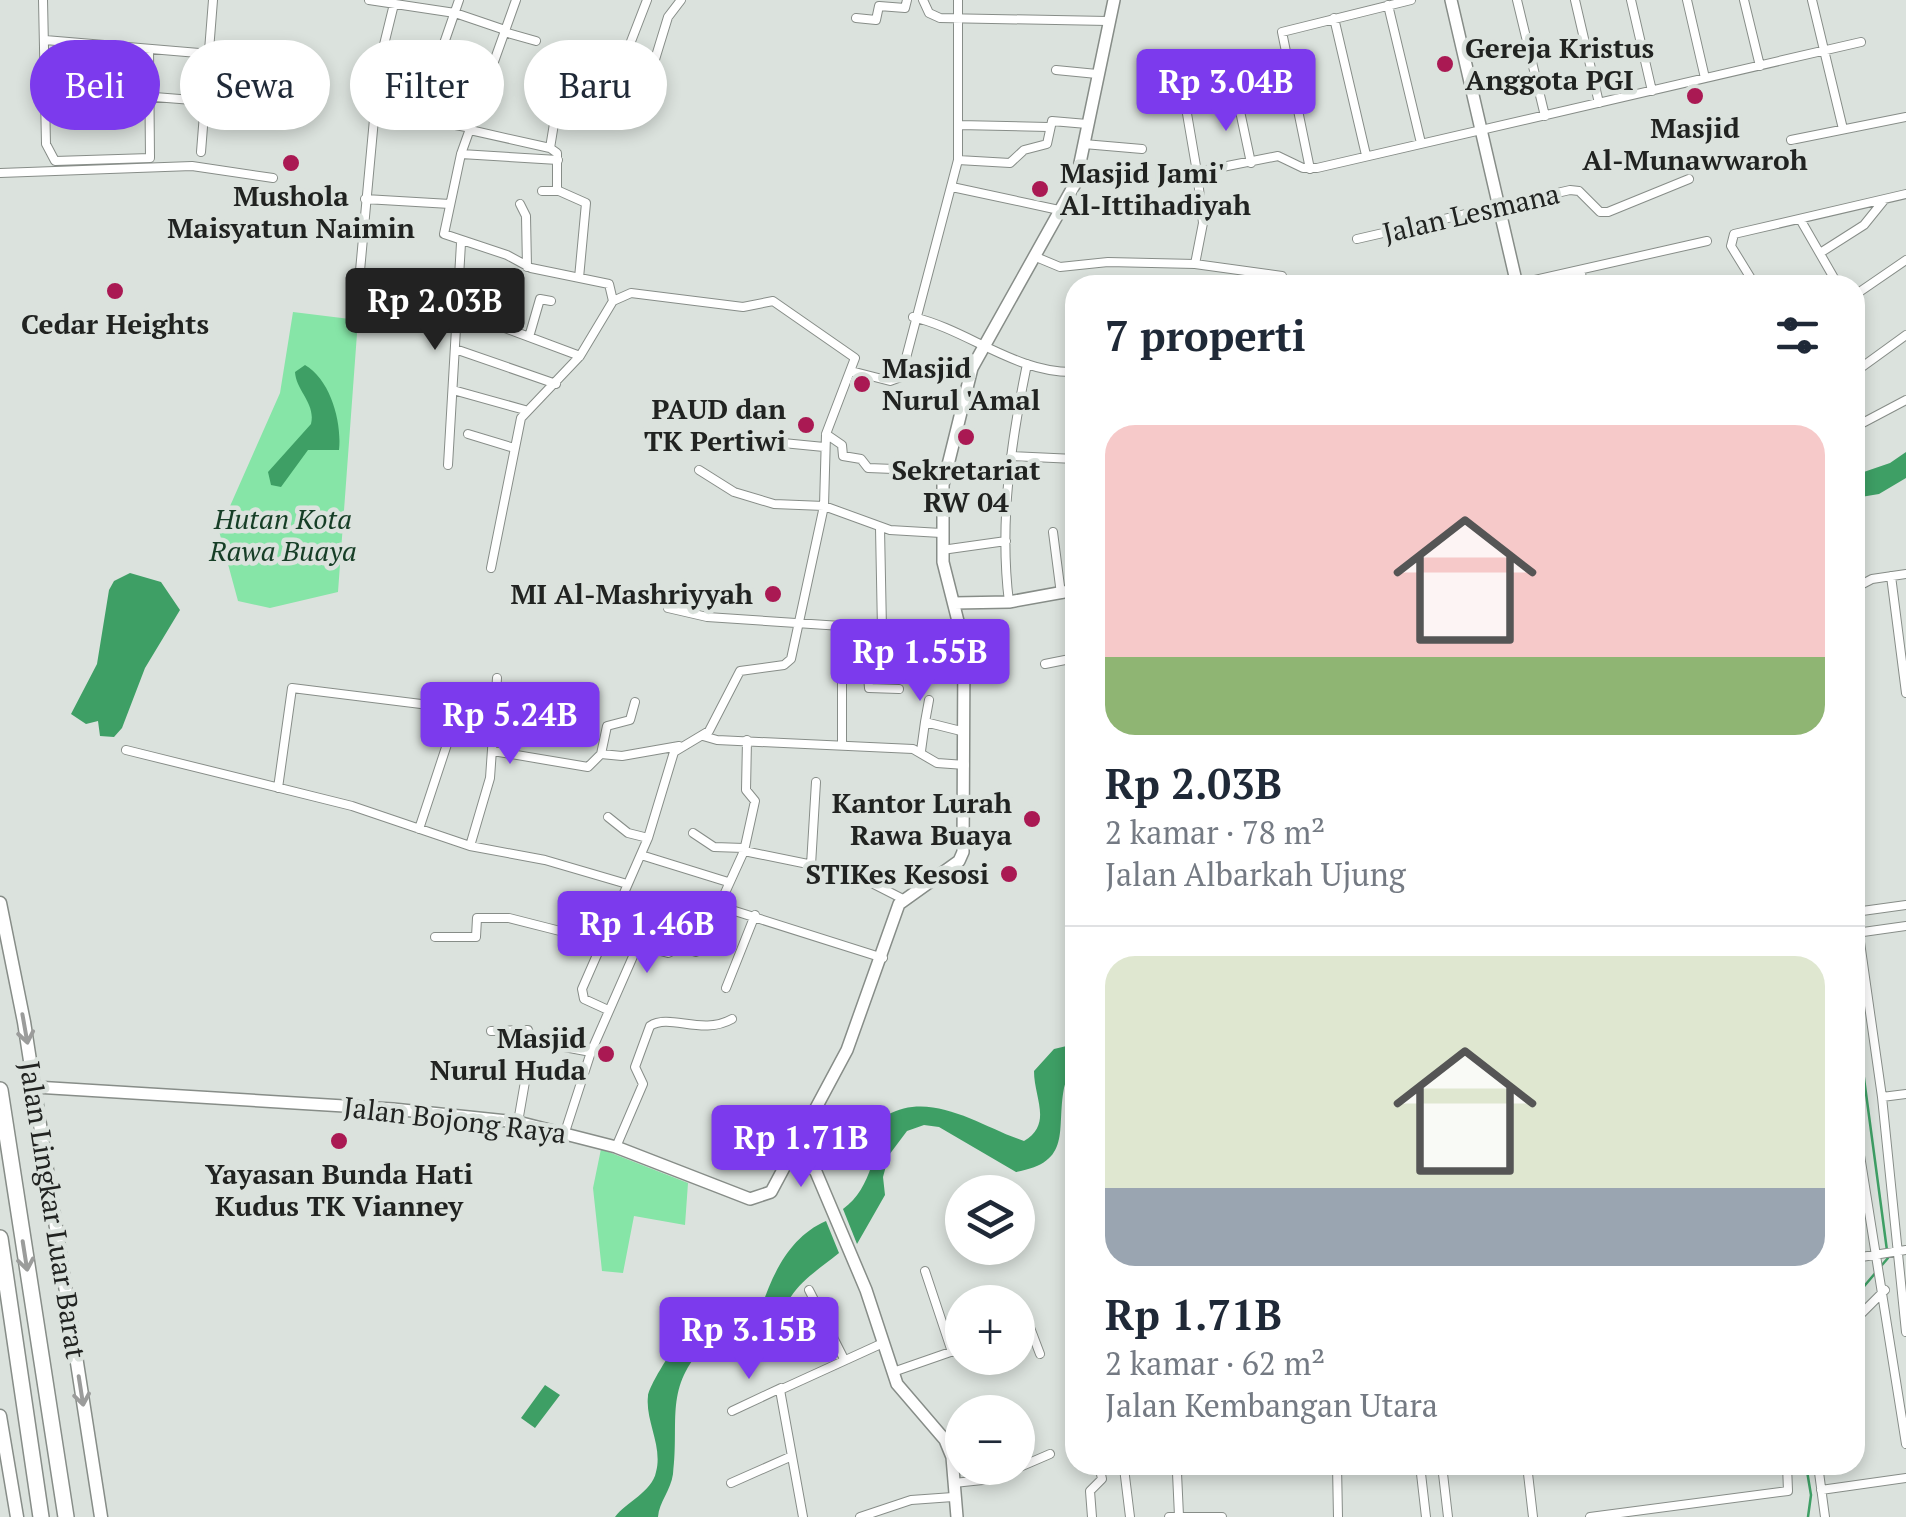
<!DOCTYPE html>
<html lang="id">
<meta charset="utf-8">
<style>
:root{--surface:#fff;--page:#f6f6f7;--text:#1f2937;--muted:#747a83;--line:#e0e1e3;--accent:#7c3aed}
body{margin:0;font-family:"PT Serif",serif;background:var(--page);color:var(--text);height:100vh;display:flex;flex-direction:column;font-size:38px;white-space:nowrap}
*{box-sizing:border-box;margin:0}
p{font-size:32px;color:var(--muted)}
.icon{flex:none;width:55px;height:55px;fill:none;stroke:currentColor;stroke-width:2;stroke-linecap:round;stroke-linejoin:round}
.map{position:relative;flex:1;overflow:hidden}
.details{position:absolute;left:1065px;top:275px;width:800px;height:1200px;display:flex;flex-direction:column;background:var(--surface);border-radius:30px;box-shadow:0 5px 15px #0003}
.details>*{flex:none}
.banner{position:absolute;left:30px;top:40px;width:885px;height:90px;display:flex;gap:20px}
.controls{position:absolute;left:945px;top:1175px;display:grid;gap:20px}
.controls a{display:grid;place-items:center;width:90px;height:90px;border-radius:50%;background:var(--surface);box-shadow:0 5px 15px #0003;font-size:50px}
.price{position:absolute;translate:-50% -85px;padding:0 22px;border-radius:10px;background:var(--accent);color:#fff;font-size:32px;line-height:65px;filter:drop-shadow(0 2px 5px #0008)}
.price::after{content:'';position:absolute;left:50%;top:60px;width:30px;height:22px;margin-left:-15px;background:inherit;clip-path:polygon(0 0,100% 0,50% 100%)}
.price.on{background:#222;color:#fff}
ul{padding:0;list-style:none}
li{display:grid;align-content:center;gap:20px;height:530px;padding:0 40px}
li+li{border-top:2px solid var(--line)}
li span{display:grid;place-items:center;height:310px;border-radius:30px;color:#555}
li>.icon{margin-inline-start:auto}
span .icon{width:180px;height:180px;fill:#fffc;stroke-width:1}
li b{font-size:42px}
h2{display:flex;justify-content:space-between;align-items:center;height:120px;padding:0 40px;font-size:42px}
.chip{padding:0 35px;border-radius:45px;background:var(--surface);box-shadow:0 5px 15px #0003;font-size:35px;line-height:90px}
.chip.on{background:var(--accent);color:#fff}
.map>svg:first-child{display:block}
.green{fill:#86e5a7}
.water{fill:#3e9f65}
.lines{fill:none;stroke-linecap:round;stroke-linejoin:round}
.stream{stroke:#3e9f65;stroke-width:2.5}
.street-casing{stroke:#878d88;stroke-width:10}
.secondary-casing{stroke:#878d88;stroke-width:14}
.primary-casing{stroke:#878d88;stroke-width:15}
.highway-casing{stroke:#878d88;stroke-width:18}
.street{stroke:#fff;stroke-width:8}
.secondary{stroke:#fff;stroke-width:11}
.primary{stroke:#fff;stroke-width:12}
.highway{stroke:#fff;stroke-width:15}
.oneway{stroke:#9b9c9b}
.poi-dot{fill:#aa1953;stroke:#dbe2dd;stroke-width:4}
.labels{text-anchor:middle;stroke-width:9;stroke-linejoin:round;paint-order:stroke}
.poi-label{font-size:28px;font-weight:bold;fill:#212321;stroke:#dbe2dd}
.street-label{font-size:28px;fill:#212321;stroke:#dbe2dd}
.park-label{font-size:28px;font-style:italic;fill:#163e26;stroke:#dbe2dd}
</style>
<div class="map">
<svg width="1906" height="1517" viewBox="0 0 1906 1517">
<rect width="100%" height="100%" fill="#dbe2dd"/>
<path class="green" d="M293,312L358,320L338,592L270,608L238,601L219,531L280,393Z
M601,1149L688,1183L685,1225L634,1216L623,1273L602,1271L593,1188Z"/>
<path class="water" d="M305,365C331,380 342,423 339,450H308L281,487L271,485L268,472L311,424C316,403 296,391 295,372Z
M1906,452V478L1879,494L1855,498V475L1890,463Z
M130,573L161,582L180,610L145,668L122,728L114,737L100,736L98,721L86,724L71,714L97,664L109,590L114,581Z
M1075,1044C1075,1050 1077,1062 1075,1068C1072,1075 1066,1079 1064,1088C1056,1130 1073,1162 1016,1172L939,1127L924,1125L907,1131L889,1155L883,1177L885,1195L857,1244L843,1209C873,1188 874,1147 887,1115C932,1090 980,1126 1024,1141C1053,1124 1034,1098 1034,1071L1054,1049Z
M826,1221L839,1253C805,1280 783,1291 778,1337C747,1351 737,1341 707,1343C663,1388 680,1419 673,1474C671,1490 659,1502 658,1517H615C626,1502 652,1492 656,1472C663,1446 645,1421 648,1396C650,1382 686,1327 698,1320C711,1313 723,1317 734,1325L758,1318C770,1279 787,1238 826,1221Z
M545,1385L560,1395L535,1428L521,1418Z"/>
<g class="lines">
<path class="stream" d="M1855,1011L1888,1258L1882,1265
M1855,1297L1877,1271
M1806,1465L1811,1495L1808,1517"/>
<g class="street-casing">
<path id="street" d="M43,0L46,144L55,161L150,158L149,49
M369,0L455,13L505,30
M923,0L929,13L940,18L1108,21
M1517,0L1545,116
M1575,0L1599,103
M1631,0L1652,91
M1687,0L1705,78
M1744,0L1760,66
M1812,0L1843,129
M394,4L379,65L356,314L363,318L505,328L580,356
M1388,5L1421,143
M856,18L876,20L879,6L905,8L907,0
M1334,18L1366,155
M504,32L536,41
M45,40L293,61
M630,44L647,0
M379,65L485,88
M1056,70L1097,74
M433,75L459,0
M104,93L205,101
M1237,97L1251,163
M1185,102L1197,172
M399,114L471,128
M959,125L1048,127
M470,130L550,148
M1791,140L1906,117
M1084,144L1142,149
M550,148L560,87L649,79L668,17L681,0
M550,148L557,153V191
M201,152L213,0
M461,154L558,160
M958,160L1010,163L1024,150L1047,144L1052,121L1087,124
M1310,169L1282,32L1411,0
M0,173L192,166L273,178
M952,187L1059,210
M542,191H559L586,203L579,278
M365,199L450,204
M520,204L526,216L527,267
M1800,219L1838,285
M1357,239L1570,190L1579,191L1600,212H1608L1689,179
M1820,253L1864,225L1885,199
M1036,257L1060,267L1108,262L1195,264L1203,223L1197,172L1278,156L1303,168H1317L1861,42
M1195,264L1282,276
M1580,270L1584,285
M1517,284L1707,241
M1755,285L1731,246L1734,234L1906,194
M1855,295L1906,260
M913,317C968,330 1017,374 1075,372
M529,337L540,299L551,301
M455,349L556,384
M851,371L890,381L901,377L958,160V0
M1855,372L1906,335
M453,390L525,410
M1855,427L1906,400
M468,434L514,448
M826,434L842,445L843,456L861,459L868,468L946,471
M783,443L824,447
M1011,456L1075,459
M448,465L461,243
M699,470L734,492L774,504L824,506L890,530L941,533
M880,528L882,630
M1053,532L1061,594
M942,550L1006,541
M491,568L521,418L580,356L613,301L609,284L531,268L507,255L444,234L461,154L516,0
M1891,576L1906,693
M1855,588L1872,579L1906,574
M1009,602C999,522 1011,442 1027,364
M668,608L707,617L962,634
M842,627V745
M864,629L869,688L899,689
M1045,664L1075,658
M635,702L630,720L607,726L601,754L622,756L679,746
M925,722L929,700
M703,736L717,740L913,749L937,763L965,765
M126,750L352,806L470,846L545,860L627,884
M493,751L588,767L601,754
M921,751L925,722L965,732
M278,788L292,688L421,704L494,727
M608,817L628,833L648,838
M419,829L457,714
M693,833L714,847L744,848
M470,846L490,778L497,678
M744,851L852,873L903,899
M641,855L728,882
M811,865L816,782
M719,906L744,851L755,801L746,790L747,740
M1855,907L1882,1097L1906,1332
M614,912L663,927L684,896
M1855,912L1906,905
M1856,933L1906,926
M435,937H476L477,918H509L560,931L571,922L604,934
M726,988L755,915
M608,1010L584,999L582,989L648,838L674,752L709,731L740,671L784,665L791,659L824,506L826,434L855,358L773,301L743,307L631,293L613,301
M491,1031L528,1030L532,1041L591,1052
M1882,1097L1906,1094
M518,1122L527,1070
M1855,1124L1906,1444
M565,1132L591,1052L638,945L668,953L681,947L696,952L719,906L883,958
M616,1147L643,1084L635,1067L650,1026C670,1013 702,1036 732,1019
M1855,1258L1906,1250
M925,1271L952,1352
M809,1290L844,1359
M1855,1320L1885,1290
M1018,1327L1029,1325L1040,1354
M893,1372L962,1348
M732,1411L781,1388
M1337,1465L1338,1517
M1420,1465L1426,1517
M1442,1465L1448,1517
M1527,1465L1533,1517
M1818,1465L1825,1517
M731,1483L792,1456
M954,1483L992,1479L1050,1454
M1821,1490L1906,1478
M1179,1516L1177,1473L1187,1465
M803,1517L780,1390L883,1343
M860,1517L911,1500L953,1497
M1092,1517L1090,1491L1102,1479L1099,1465
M1130,1517L1124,1468L1131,1466
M1169,1517H1222
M1590,1517L1788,1491L1787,1465"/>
</g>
<g class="secondary-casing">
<path id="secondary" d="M1451,0L1517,285
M954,603L1009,602L1075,590
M35,1087L393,1109L518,1122L616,1147L750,1199L771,1192L847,1050L899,904L959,861L963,852L964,645L943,562V485L972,368L1076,182L1114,0
M797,1149L816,1172L866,1290L897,1384L945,1440L952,1457L957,1517"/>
</g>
<g class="primary-casing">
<path id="primary" d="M0,903L24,1022L101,1517
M0,1416L17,1517"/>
</g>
<g class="highway-casing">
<path id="highway" d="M0,1090L66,1517
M0,1238L41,1517"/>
</g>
<use href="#street" class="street"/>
<use href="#secondary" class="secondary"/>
<use href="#primary" class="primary"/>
<use href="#highway" class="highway"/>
</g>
<defs><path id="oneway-shaft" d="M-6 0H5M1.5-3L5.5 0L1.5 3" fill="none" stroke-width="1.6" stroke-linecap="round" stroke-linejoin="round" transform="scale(2.5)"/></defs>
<g class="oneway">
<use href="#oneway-shaft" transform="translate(25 1029) rotate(80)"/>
<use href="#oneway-shaft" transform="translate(25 1256) rotate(81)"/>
<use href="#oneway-shaft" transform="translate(81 1391) rotate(81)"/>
</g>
<g class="poi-dot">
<circle cx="1445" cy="64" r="10"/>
<circle cx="1695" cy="96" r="10"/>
<circle cx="291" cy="163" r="10"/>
<circle cx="1040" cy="189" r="10"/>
<circle cx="115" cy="291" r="10"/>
<circle cx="862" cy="384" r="10"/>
<circle cx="806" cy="425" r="10"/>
<circle cx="966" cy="437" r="10"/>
<circle cx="773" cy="594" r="10"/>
<circle cx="1032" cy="819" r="10"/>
<circle cx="1009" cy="874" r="10"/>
<circle cx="606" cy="1054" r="10"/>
<circle cx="339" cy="1141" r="10"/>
</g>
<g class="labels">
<g class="poi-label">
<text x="1465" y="58" text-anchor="start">Gereja Kristus<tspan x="1465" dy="32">Anggota PGI</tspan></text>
<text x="1695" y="138">Masjid<tspan x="1695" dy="32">Al-Munawwaroh</tspan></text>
<text x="1060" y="183" text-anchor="start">Masjid Jami'<tspan x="1060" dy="32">Al-Ittihadiyah</tspan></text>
<text x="291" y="206">Mushola<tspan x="291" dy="32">Maisyatun Naimin</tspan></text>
<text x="115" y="334">Cedar Heights</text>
<text x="882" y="378" text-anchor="start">Masjid<tspan x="882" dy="32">Nurul 'Amal</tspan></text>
<text x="786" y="419" text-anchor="end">PAUD dan<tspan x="786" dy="32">TK Pertiwi</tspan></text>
<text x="966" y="480">Sekretariat<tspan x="966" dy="32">RW 04</tspan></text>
<text x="753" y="604" text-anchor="end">MI Al-Mashriyyah</text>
<text x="1012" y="813" text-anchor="end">Kantor Lurah<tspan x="1012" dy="32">Rawa Buaya</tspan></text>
<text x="989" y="884" text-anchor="end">STIKes Kesosi</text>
<text x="586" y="1048" text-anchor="end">Masjid<tspan x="586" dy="32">Nurul Huda</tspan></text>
<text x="339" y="1184">Yayasan Bunda Hati<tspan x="339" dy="32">Kudus TK Vianney</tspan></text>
</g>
<g class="street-label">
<text transform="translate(1471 213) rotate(-13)" y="10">Jalan Lesmana</text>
<text transform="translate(455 1120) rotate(7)" y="10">Jalan Bojong Raya</text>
<text transform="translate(53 1210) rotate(81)" y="10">Jalan Lingkar Luar Barat</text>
</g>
<g class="park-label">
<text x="283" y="529">Hutan Kota<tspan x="283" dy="32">Rawa Buaya</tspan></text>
</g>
</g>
</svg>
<div class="controls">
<a><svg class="icon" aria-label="layers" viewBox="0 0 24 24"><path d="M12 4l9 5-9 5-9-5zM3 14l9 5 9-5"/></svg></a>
<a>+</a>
<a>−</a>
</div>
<b class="price" style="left:1226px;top:134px">Rp 3.04B</b>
<b class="price on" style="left:435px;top:353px">Rp 2.03B</b>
<b class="price" style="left:920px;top:704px">Rp 1.55B</b>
<b class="price" style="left:510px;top:767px">Rp 5.24B</b>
<b class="price" style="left:647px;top:976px">Rp 1.46B</b>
<b class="price" style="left:801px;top:1190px">Rp 1.71B</b>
<b class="price" style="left:749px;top:1382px">Rp 3.15B</b>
<div class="banner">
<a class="chip on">Beli</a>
<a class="chip">Sewa</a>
<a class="chip">Filter</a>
<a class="chip">Baru</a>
</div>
<section class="details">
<h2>7 properti<svg class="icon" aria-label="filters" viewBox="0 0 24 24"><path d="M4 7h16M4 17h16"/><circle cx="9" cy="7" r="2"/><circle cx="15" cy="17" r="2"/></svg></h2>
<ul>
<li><span style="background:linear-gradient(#f6c9c9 75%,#8fb573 0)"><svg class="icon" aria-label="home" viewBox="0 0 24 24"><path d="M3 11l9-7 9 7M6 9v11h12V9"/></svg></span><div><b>Rp 2.03B</b><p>2 kamar · 78 m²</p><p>Jalan Albarkah Ujung</p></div></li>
<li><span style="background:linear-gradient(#dfe7d0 75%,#9aa5b1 0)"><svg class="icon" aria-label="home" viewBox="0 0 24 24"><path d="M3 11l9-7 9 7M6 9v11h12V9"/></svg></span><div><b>Rp 1.71B</b><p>2 kamar · 62 m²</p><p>Jalan Kembangan Utara</p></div></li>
</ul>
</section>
</div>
